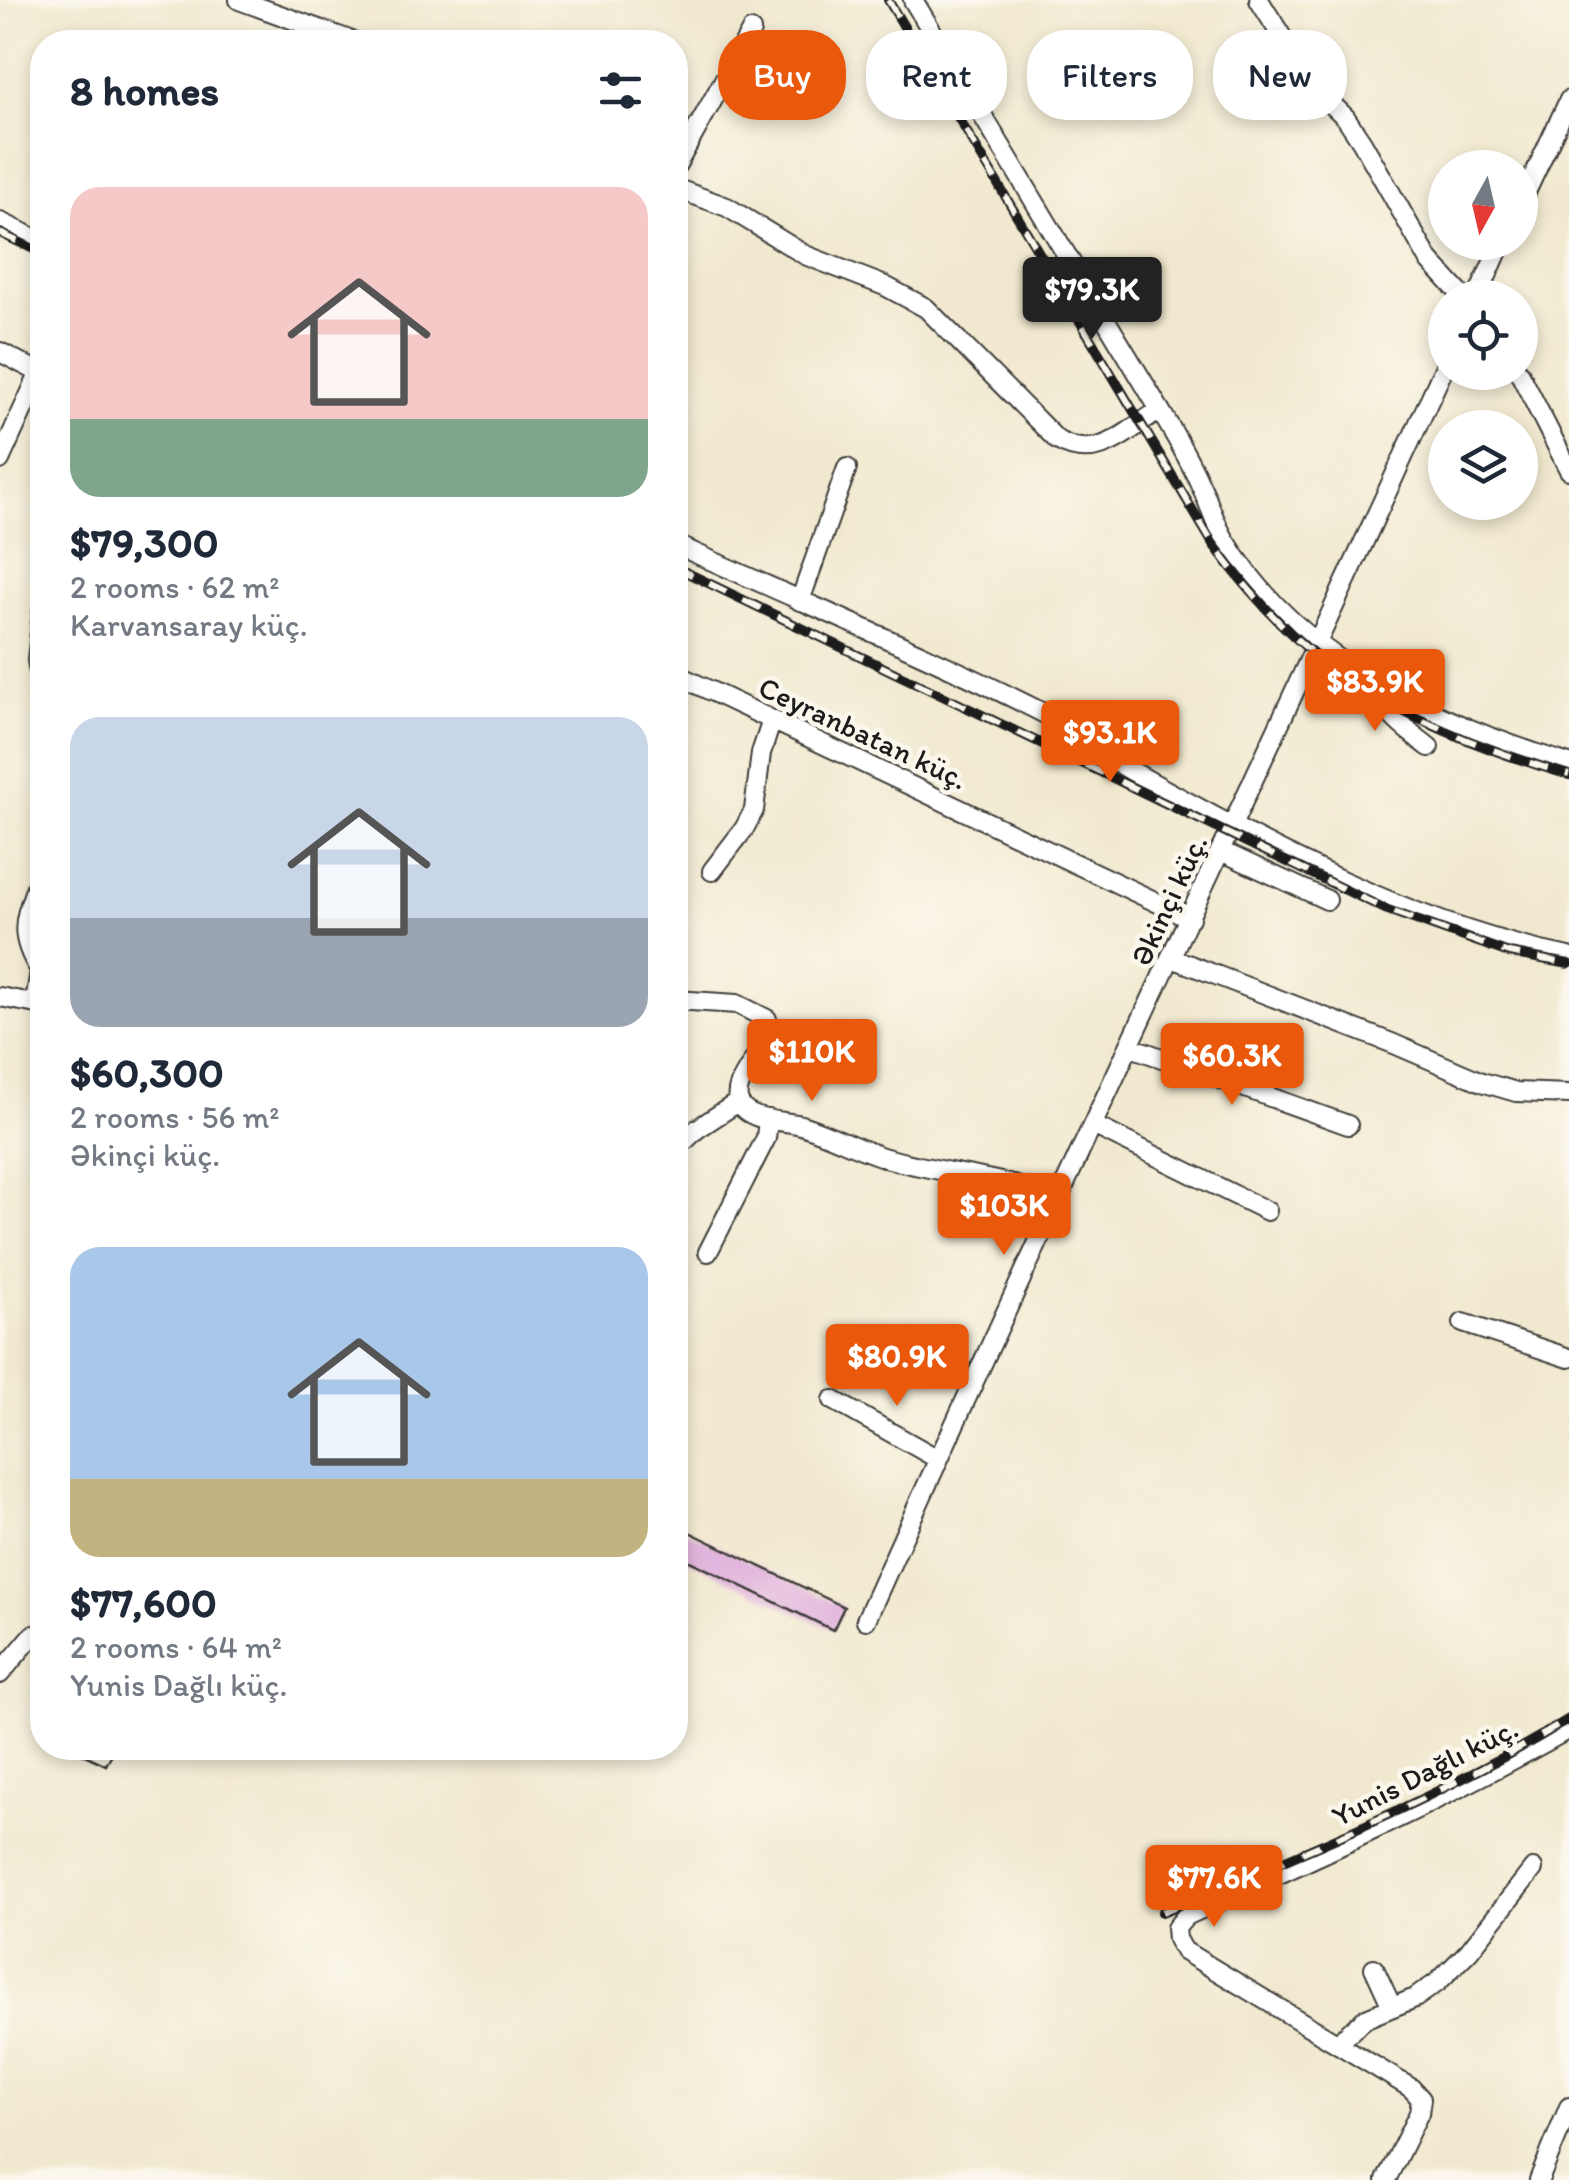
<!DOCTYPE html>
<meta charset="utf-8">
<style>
:root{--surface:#fff;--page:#f6f6f7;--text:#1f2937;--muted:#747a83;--accent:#ea580c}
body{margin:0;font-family:Itim,sans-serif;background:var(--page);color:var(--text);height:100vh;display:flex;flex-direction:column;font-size:38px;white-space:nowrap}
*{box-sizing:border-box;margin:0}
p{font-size:32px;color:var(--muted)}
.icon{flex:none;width:55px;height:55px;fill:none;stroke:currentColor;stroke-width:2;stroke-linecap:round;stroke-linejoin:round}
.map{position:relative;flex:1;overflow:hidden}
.panel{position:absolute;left:30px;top:30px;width:658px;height:1730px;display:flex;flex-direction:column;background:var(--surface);border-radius:40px;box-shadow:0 5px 15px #0003}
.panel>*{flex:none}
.top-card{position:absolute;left:718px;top:30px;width:700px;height:90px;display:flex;gap:20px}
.needle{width:65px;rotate:188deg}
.fabs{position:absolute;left:1428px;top:150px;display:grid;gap:20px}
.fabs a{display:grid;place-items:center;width:110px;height:110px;border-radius:50%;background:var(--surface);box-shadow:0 5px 15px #0003;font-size:50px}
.price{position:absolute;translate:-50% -85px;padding:0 22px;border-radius:10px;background:var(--accent);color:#fff;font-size:32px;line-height:65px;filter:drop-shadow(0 2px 5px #0008)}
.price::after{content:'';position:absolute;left:50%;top:60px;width:30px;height:22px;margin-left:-15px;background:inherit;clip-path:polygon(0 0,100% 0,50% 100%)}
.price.on{background:#222;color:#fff}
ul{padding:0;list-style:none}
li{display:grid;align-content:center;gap:20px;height:530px;padding:0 40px}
li span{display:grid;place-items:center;height:310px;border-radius:30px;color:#555}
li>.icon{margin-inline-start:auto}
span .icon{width:180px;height:180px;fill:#fffc;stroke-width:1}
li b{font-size:42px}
h2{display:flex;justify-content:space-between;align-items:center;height:120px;padding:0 40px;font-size:42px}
.tag{padding:0 35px;border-radius:40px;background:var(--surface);box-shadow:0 5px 15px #0003;font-size:35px;line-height:90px}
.tag.on{background:var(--accent);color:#fff}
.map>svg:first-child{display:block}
.building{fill:#dfaedb}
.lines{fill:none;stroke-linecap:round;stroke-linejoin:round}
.street-casing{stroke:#3c3b37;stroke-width:22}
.street{stroke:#fff;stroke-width:18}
.rail-casing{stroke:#1c1c1c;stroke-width:10}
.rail{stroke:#fbf7ec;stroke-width:6;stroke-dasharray:19;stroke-linecap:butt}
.labels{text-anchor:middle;stroke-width:9;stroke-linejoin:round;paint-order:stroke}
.street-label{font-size:30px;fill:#1c1c1c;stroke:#fbf7ec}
</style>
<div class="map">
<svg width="1569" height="2180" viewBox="0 0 1569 2180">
<rect width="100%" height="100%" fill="#fbf7ec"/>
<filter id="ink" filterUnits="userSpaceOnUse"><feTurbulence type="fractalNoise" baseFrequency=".01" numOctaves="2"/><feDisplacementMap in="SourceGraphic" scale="20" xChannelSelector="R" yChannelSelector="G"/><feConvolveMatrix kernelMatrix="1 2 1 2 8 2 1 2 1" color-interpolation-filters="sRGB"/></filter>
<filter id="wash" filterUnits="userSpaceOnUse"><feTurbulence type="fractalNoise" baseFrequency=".0048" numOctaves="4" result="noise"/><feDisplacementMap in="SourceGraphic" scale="40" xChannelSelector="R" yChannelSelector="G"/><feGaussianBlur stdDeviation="2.25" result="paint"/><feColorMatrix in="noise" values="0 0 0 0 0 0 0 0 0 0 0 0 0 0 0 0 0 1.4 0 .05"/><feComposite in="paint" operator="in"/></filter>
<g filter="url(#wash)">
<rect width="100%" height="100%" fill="#f1e9cf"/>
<g id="blocks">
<path class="building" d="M675,1525L844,1607L833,1630L675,1554Z
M70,1748H115L106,1765Z"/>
</g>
</g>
<g filter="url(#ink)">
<use href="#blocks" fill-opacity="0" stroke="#3c3b37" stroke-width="2.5"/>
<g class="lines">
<g class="street-casing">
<path id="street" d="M239,0L355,42
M913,0L1160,410C1174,434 1189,458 1200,484C1209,502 1214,522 1225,540C1299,662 1438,724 1569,764
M1259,0L1312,85L1346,118L1362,142L1429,260L1464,298
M675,168L751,31
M675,188L727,207L805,255L885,286L926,308L1057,440C1098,464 1126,431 1160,410
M1520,205L1569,100
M0,222L42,242
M1477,298L1502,242
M0,352L42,374
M1519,372L1569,470
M0,460L40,372
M675,544C801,602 931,655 1055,719C1082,733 1104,755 1130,770C1266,846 1415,927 1569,957
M800,601L847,468
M42,613L37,660L42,692
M675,674L1190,918
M1378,684C1385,718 1403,726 1429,747
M1223,852L1327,900
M712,871L744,829L754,810L761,753L772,720
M1172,958L1394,1044L1482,1082L1516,1092L1569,1094
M0,997L42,1005
M675,1000L737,1004L767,1019C774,1050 729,1079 739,1102C747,1122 783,1120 801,1125C830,1134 857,1149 886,1158C942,1174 1003,1176 1057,1200
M35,1003L40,970C13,928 29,913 42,868
M1131,1047L1348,1125
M1093,1125L1267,1211
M675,1150L697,1129L738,1102
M708,1252L766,1138L768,1119
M1463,1323L1569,1358
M833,1400L938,1459
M866,1620C1054,1200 1253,785 1445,366
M0,1674L33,1635
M1374,1968L1392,2007
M1337,2043L1366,2018L1415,1998L1438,1982L1469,1951L1533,1869
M1386,2180L1419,2113L1421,2099L1411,2088L1184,1951L1177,1939L1176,1928L1186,1916C1316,1858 1445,1799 1569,1729
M1539,2180L1569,2107"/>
</g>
<use href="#street" class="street"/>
<g class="rail-casing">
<path id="rail" d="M888,0L1213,544C1245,587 1281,629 1324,662C1391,714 1488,751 1569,775
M0,233L42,253
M675,567L1385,909L1509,953L1569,964
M1162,1912C1300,1854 1441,1798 1569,1719"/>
</g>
<use href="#rail" class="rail"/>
</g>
</g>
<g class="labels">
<g class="street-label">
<text transform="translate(863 733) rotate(25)" y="10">Ceyranbatan küç.</text>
<text transform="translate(1169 900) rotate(-65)" y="10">Əkinçi küç.</text>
<text transform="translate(1425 1772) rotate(-27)" y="10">Yunis Dağlı küç.</text>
</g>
</g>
</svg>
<div class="fabs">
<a><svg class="needle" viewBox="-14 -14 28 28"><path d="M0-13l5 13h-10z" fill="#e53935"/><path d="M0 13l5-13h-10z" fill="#747a83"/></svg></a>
<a><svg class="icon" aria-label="locate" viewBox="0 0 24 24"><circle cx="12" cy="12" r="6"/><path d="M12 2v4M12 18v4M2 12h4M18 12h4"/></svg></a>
<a><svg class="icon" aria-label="layers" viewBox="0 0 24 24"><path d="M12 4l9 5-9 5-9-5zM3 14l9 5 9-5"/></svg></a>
</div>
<b class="price on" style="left:1092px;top:342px">$79.3K</b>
<b class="price" style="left:1375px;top:734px">$83.9K</b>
<b class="price" style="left:1110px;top:785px">$93.1K</b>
<b class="price" style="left:812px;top:1104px">$110K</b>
<b class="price" style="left:1232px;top:1108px">$60.3K</b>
<b class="price" style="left:1004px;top:1258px">$103K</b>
<b class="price" style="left:897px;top:1409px">$80.9K</b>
<b class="price" style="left:1214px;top:1930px">$77.6K</b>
<div class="top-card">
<a class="tag on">Buy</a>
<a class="tag">Rent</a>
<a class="tag">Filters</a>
<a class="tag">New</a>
</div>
<section class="panel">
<h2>8 homes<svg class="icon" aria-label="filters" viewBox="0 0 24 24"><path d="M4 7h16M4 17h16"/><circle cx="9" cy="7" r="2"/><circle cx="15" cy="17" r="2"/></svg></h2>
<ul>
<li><span style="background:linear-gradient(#f6c9c9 75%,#7fa58c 0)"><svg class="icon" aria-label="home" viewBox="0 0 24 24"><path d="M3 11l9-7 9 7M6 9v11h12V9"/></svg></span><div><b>$79,300</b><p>2 rooms · 62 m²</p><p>Karvansaray küç.</p></div></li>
<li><span style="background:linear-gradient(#c9d6e8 65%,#9aa5b1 0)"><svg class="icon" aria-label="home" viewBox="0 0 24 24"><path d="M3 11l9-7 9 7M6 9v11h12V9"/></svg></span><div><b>$60,300</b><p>2 rooms · 56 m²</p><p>Əkinçi küç.</p></div></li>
<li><span style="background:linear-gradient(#a9c7e8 75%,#c2b280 0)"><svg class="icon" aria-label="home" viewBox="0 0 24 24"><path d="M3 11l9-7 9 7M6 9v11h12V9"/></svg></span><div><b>$77,600</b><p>2 rooms · 64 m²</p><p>Yunis Dağlı küç.</p></div></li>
</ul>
</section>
</div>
